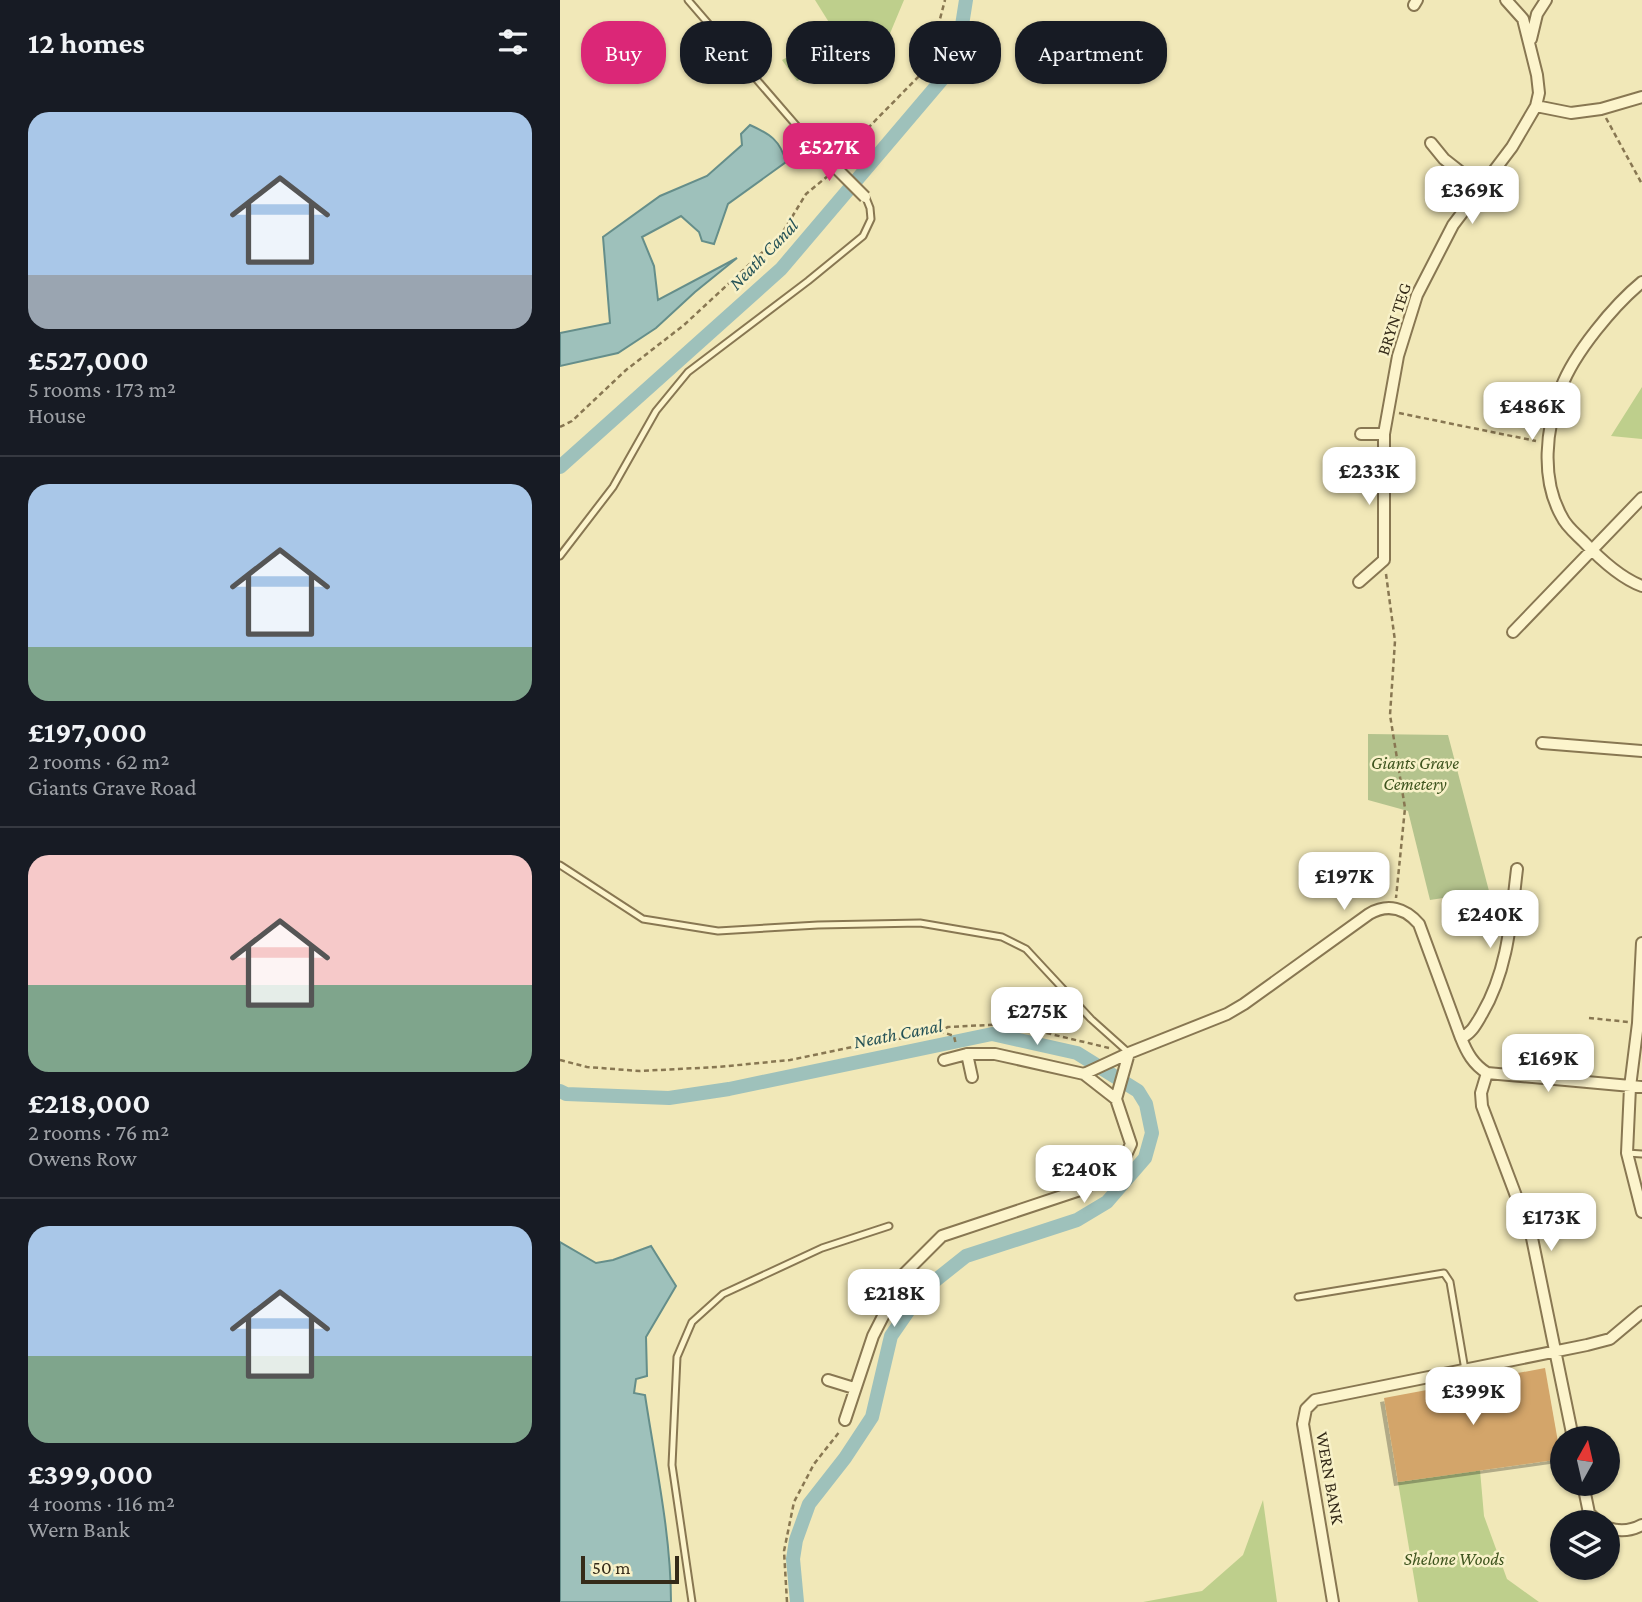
<!DOCTYPE html>
<meta charset="utf-8">
<style>
:root{--surface:#171b24;--page:#242831;--text:#f1f3f6;--muted:#9ea1a6;--line:#363941;--accent:#db2777}
body{margin:0;font-family:"Crimson Pro",serif;background:var(--page);color:var(--text);height:100vh;display:flex;flex-direction:column;font-size:26px;white-space:nowrap}
*{box-sizing:border-box;margin:0}
p{font-size:23px;color:var(--muted)}
.icon{flex:none;width:38px;height:38px;fill:none;stroke:currentColor;stroke-width:2;stroke-linecap:round;stroke-linejoin:round}
.map{position:relative;flex:1;overflow:hidden}
.side{display:flex;flex-direction:column;background:var(--surface);width:560px}
.side>*{flex:none}
.top-card{position:absolute;left:21px;top:21px;width:665px;height:63px;display:flex;gap:14px}
.needle{width:46px;rotate:8deg}
.tools{position:absolute;left:990px;top:1426px;display:grid;gap:14px}
.tools a{display:grid;place-items:center;width:70px;height:70px;border-radius:50%;background:var(--surface);box-shadow:0 2px 5px #0004;font-size:35px}
.scale{position:absolute;left:21px;bottom:18px;width:98px;box-sizing:border-box;padding-left:7px;border:4px solid #352b19;border-top:0;font-size:19px;line-height:24px;white-space:nowrap;color:#352b19;-webkit-text-stroke:5px #f8f1c8;paint-order:stroke}
.price{position:absolute;translate:-50% -60px;padding:0 16px;border-radius:14px;background:#fff;color:#222;font-size:23px;line-height:46px;filter:drop-shadow(0 2px 4px #0008)}
.price::after{content:'';position:absolute;left:50%;top:42px;width:21px;height:16px;margin-left:-10px;background:inherit;clip-path:polygon(0 0,100% 0,50% 100%)}
.price.current{background:var(--accent);color:#fff}
ul{padding:0;list-style:none}
li{display:grid;align-content:center;gap:14px;height:371px;padding:0 28px}
li+li{border-top:2px solid var(--line)}
li span{display:grid;place-items:center;height:217px;border-radius:21px;color:#555}
li>.icon{margin-inline-start:auto}
span .icon{width:126px;height:126px;fill:#fffc;stroke-width:1}
li b{font-size:30px}
h2{display:flex;justify-content:space-between;align-items:center;height:84px;padding:0 28px;font-size:30px}
.chip{padding:0 24px;border-radius:28px;background:var(--surface);box-shadow:0 2px 5px #0004;font-size:24px;line-height:63px}
.chip.current{background:var(--accent);color:#fff}
main{display:flex;flex:1;min-height:0}
.map>svg:first-child{display:block}
.green{fill:#becf8c}
.cemetery{fill:#b4c38d}
.water{fill:#9ec1bb;stroke:#658e8a;stroke-width:2}
.lines{fill:none;stroke-linecap:round;stroke-linejoin:round}
.canal{stroke:#9ec1bb;stroke-width:14}
.building{fill:#d3a56b;filter:url(#shadow)}
.service-casing{stroke:#887752;stroke-width:9}
.minor-casing{stroke:#887752;stroke-width:14}
.path{stroke:#887752;stroke-width:2.5;stroke-dasharray:5 3.5;stroke-linecap:butt}
.service{stroke:#fcf4cc;stroke-width:5}
.minor{stroke:#fcf4cc;stroke-width:10}
.minor-bridge-casing{stroke:#887752;stroke-width:14;stroke-linecap:butt}
.minor-bridge{stroke:#fcf4cc;stroke-width:10}
.labels{text-anchor:middle;stroke-width:5;stroke-linejoin:round;paint-order:stroke}
.street-label{font-size:18px;fill:#352b19;stroke:#f8f1c8}
.park-label{font-size:18px;font-style:italic;fill:#3e541e;stroke:#f8f1c8}
.water-label{font-size:19px;font-style:italic;fill:#265357;stroke:#f8f1c8}
</style>
<main>
<section class="side">
<h2>12 homes<svg class="icon" aria-label="filters" viewBox="0 0 24 24"><path d="M4 7h16M4 17h16"/><circle cx="9" cy="7" r="2"/><circle cx="15" cy="17" r="2"/></svg></h2>
<ul>
<li><span style="background:linear-gradient(#a9c7e8 75%,#9aa5b1 0)"><svg class="icon" aria-label="home" viewBox="0 0 24 24"><path d="M3 11l9-7 9 7M6 9v11h12V9"/></svg></span><div><b>£527,000</b><p>5 rooms · 173 m²</p><p>House</p></div></li>
<li><span style="background:linear-gradient(#a9c7e8 75%,#7fa58c 0)"><svg class="icon" aria-label="home" viewBox="0 0 24 24"><path d="M3 11l9-7 9 7M6 9v11h12V9"/></svg></span><div><b>£197,000</b><p>2 rooms · 62 m²</p><p>Giants Grave Road</p></div></li>
<li><span style="background:linear-gradient(#f6c9c9 60%,#7fa58c 0)"><svg class="icon" aria-label="home" viewBox="0 0 24 24"><path d="M3 11l9-7 9 7M6 9v11h12V9"/></svg></span><div><b>£218,000</b><p>2 rooms · 76 m²</p><p>Owens Row</p></div></li>
<li><span style="background:linear-gradient(#a9c7e8 60%,#7fa58c 0)"><svg class="icon" aria-label="home" viewBox="0 0 24 24"><path d="M3 11l9-7 9 7M6 9v11h12V9"/></svg></span><div><b>£399,000</b><p>4 rooms · 116 m²</p><p>Wern Bank</p></div></li>
</ul>
</section>
<div class="map">
<svg width="1082" height="1602" viewBox="0 0 1082 1602">
<defs>
<filter id="shadow"><feDropShadow dx="-4" dy="4" stdDeviation="0" flood-color="#0004"/></filter>
</defs>
<rect width="100%" height="100%" fill="#f1e8b8"/>
<path class="green" d="M255,0H344L326,43L237,81L222,60L275,32Z
M1082,387V439L1051,436Z
M920,1470L924,1516L947,1579L979,1602H858L838,1482Z
M703,1500L717,1602H583L642,1591L683,1555Z"/>
<path class="cemetery" d="M808,734L888,735L929,891L870,900L848,811L808,800Z"/>
<path class="water" d="M190,125C210,134 220,140 226,162L168,204L154,244L142,241L139,232L121,216L82,237L94,266L98,300L177,258L135,292L96,328L58,353L0,366V333L50,323L43,237L100,196L147,176L182,145L181,134Z
M0,1242L36,1263L53,1260L91,1246L116,1286L86,1337L87,1376L76,1379L74,1393L85,1395C95,1462 111,1534 111,1602H0Z"/>
<g class="lines">
<path class="canal" d="M0,467L221,269L396,63L406,0
M0,1091L6,1094L109,1098L169,1089L432,1034L517,1053L578,1091L586,1104L592,1133L585,1158L547,1202L517,1220L406,1256L362,1291L331,1336L312,1417L285,1458L249,1504L236,1540L233,1559L237,1602"/>
</g>
<path class="building" d="M985,1368L1001,1459L838,1482L824,1398Z"/>
<g class="lines">
<g class="service-casing">
<path id="service" d="M128,0L254,146
M0,556L53,487L96,411L128,372L248,281L303,236L311,219L310,208L306,198
M0,865L83,919L158,931L258,925L360,923L442,937L466,949L531,1019L569,1053
M1067,1153L1082,1154
M738,1297L884,1273L890,1282L905,1370
M132,1602L112,1465L117,1357L132,1322L163,1294L262,1248L329,1226"/>
</g>
<g class="minor-casing">
<path id="minor" d="M854,5L857,0
M971,39L977,14L986,0
M976,106L1011,113L1041,109L1082,97
M871,143L884,159L921,188
M1082,282C1054,305 1014,353 1001,388C986,428 980,479 1002,517C1006,526 1016,534 1023,541C1039,558 1060,578 1082,586
M801,434H824L838,356L857,295L893,225L952,147L976,106L979,93L977,75L963,19L946,0
M799,582L824,560V434
M953,632L1082,498
M982,743L1082,751
M1082,943L1078,1023L1070,1087L1067,1153L1082,1212
M901,1038C912,1033 916,1024 922,1014C948,970 951,919 957,869
M407,1054L412,1077
M384,1060L407,1054H435L524,1074L556,1099
M927,1073L921,1093L922,1106L972,1238L1013,1438
M524,1074L569,1053L667,1014L684,1004L809,914C828,903 845,908 859,924L901,1038C907,1053 913,1064 927,1073L1082,1087
M268,1380L294,1388
M285,1420L313,1336L345,1273L382,1236L523,1189L561,1166L571,1144L556,1099L569,1053
M1023,1484L1029,1513L1038,1522
M1048,1528C1060,1532 1071,1531 1082,1525
M773,1602L743,1424L746,1409L755,1400L1027,1345L1050,1339L1082,1312"/>
</g>
<path class="path" d="M1046,118L1082,184
M286,163L296,156L305,131L367,68L385,0
M839,413L976,441
M0,427L12,421L66,370L124,325L221,235L246,194L269,175
M826,574L835,641L830,715L845,808L836,898
M1029,1018L1068,1022
M379,1031L394,1036L396,1045
M0,1060L27,1067L80,1071L158,1067L230,1060L316,1042L373,1034L388,1027L449,1024L549,1048
M227,1602L224,1551L234,1502L254,1464L280,1431"/>
<use href="#service" class="service"/>
<use href="#minor" class="minor"/>
<g class="minor-bridge-casing">
<path id="minor-bridge" d="M254,146L305,197"/>
</g>
<use href="#minor-bridge" class="minor-bridge"/>
</g>
<g class="labels">
<g class="street-label">
<text transform="translate(834 319) rotate(-72)" y="6">BRYN TEG</text>
<text transform="translate(770 1478) rotate(80)" y="6">WERN BANK</text>
</g>
<g class="park-label">
<text x="855" y="769">Giants Grave<tspan x="855" dy="21">Cemetery</tspan></text>
<text x="894" y="1565">Shelone Woods</text>
</g>
<g class="water-label">
<text transform="translate(203 254) rotate(-46)" y="7">Neath Canal</text>
<text transform="translate(338 1033) rotate(-11)" y="7">Neath Canal</text>
</g>
</g>
</svg>
<div class="tools">
<a><svg class="needle" viewBox="-14 -14 28 28"><path d="M0-13l5 13h-10z" fill="#e53935"/><path d="M0 13l5-13h-10z" fill="#9ea1a6"/></svg></a>
<a><svg class="icon" aria-label="layers" viewBox="0 0 24 24"><path d="M12 4l9 5-9 5-9-5zM3 14l9 5 9-5"/></svg></a>
</div>
<div class="scale">50 m</div>
<b class="price current" style="left:269px;top:183px">£527K</b>
<b class="price" style="left:912px;top:226px">£369K</b>
<b class="price" style="left:972px;top:442px">£486K</b>
<b class="price" style="left:809px;top:507px">£233K</b>
<b class="price" style="left:784px;top:912px">£197K</b>
<b class="price" style="left:930px;top:950px">£240K</b>
<b class="price" style="left:477px;top:1047px">£275K</b>
<b class="price" style="left:988px;top:1094px">£169K</b>
<b class="price" style="left:524px;top:1205px">£240K</b>
<b class="price" style="left:991px;top:1253px">£173K</b>
<b class="price" style="left:334px;top:1329px">£218K</b>
<b class="price" style="left:913px;top:1427px">£399K</b>
<div class="top-card">
<a class="chip current">Buy</a>
<a class="chip">Rent</a>
<a class="chip">Filters</a>
<a class="chip">New</a>
<a class="chip">Apartment</a>
</div>
</div>
</main>
